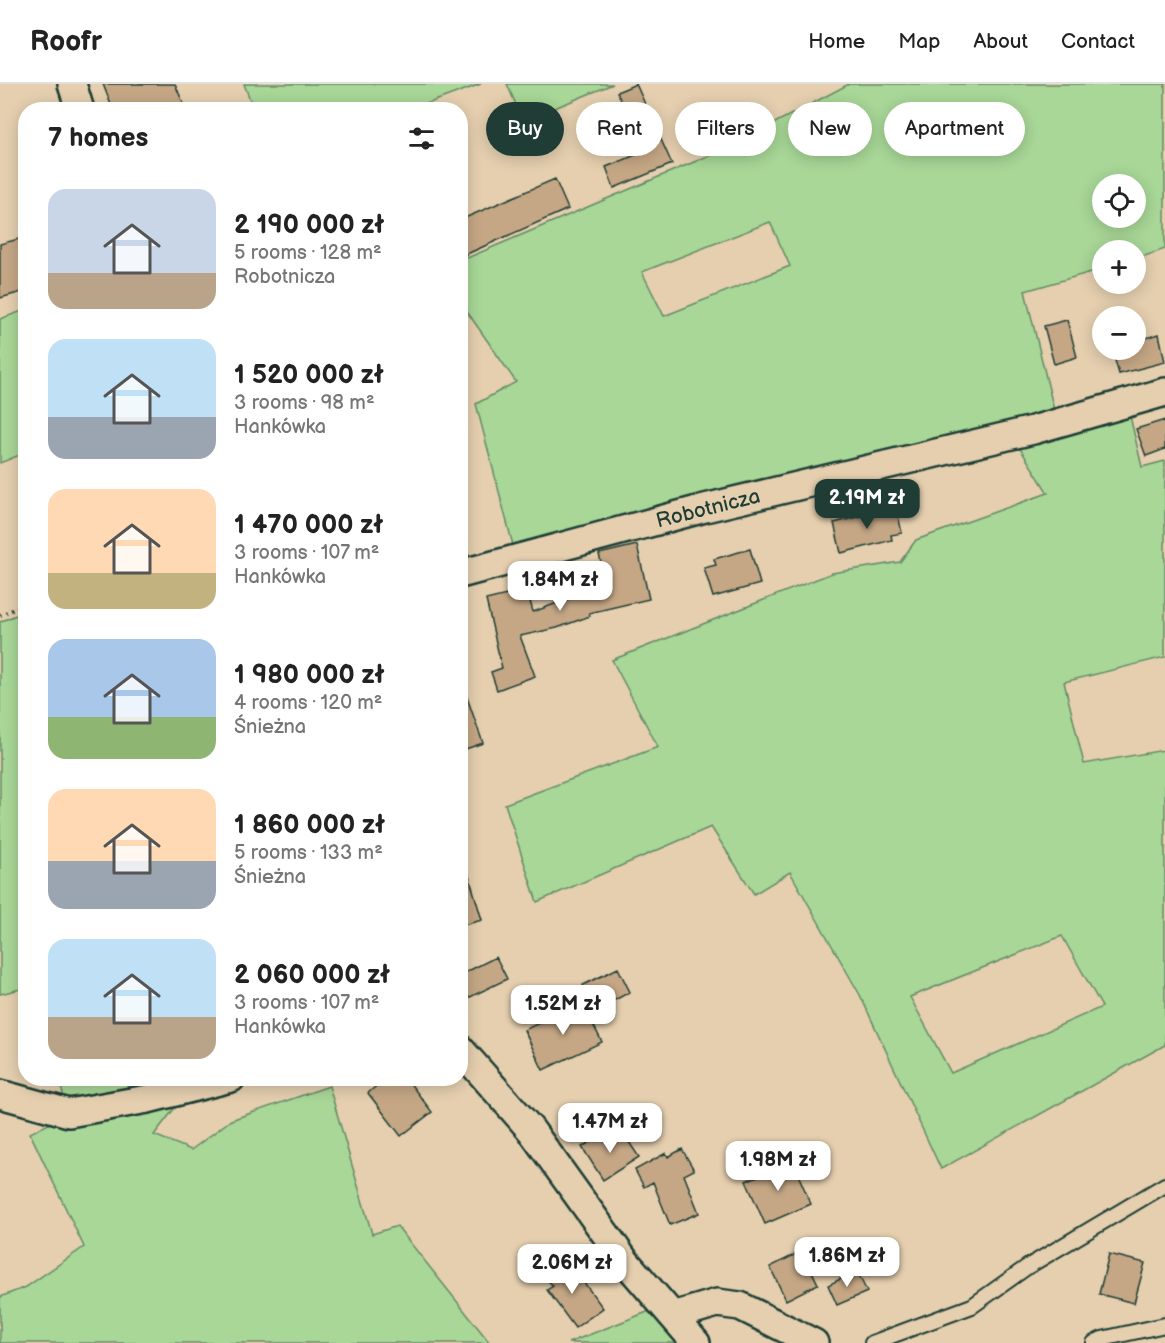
<!DOCTYPE html>
<meta charset="utf-8">
<style>
:root{--surface:#fff;--page:#f6f6f6;--text:#222;--muted:#767676;--line:#e0e0e0;--accent:#1f3d34}
body{margin:0;font-family:"Balsamiq Sans",sans-serif;background:var(--page);color:var(--text);height:100vh;display:flex;flex-direction:column;font-size:22px;white-space:nowrap}
*{box-sizing:border-box;margin:0}
p{font-size:20px;color:var(--muted)}
.icon{flex:none;width:33px;height:33px;fill:none;stroke:currentColor;stroke-width:2;stroke-linecap:round;stroke-linejoin:round}
.map{position:relative;flex:1;overflow:hidden}
.side{position:absolute;left:18px;top:18px;width:450px;height:984px;display:flex;flex-direction:column;background:var(--surface);border-radius:24px;box-shadow:0 3px 15px #0003}
.side>*{flex:none}
.guide{position:absolute;left:486px;top:18px;width:570px;height:54px;display:flex;gap:12px}
.fabs{position:absolute;left:1092px;top:90px;display:grid;gap:12px}
.fabs a{display:grid;place-items:center;width:54px;height:54px;border-radius:50%;background:var(--surface);box-shadow:0 3px 15px #0003;font-size:30px}
.price{position:absolute;translate:-50% -51px;padding:0 14px;border-radius:12px;background:#fff;color:#222;font-size:20px;line-height:39px;filter:drop-shadow(0 2px 3px #0008)}
.price::after{content:'';position:absolute;left:50%;top:36px;width:18px;height:14px;margin-left:-9px;background:inherit;clip-path:polygon(0 0,100% 0,50% 100%)}
.price.on{background:var(--accent);color:#fff}
ul{padding:0;list-style:none}
li{display:flex;align-items:center;gap:18px;height:150px;padding:0 30px}
li span{display:grid;place-items:center;flex:none;width:168px;height:120px;border-radius:18px;color:#555}
li>.icon{margin-inline-start:auto}
span .icon{width:72px;height:72px;fill:#fffc;stroke-width:1}
li b{font-size:26px}
h2{display:flex;justify-content:space-between;align-items:center;height:72px;padding:0 30px;font-size:26px}
.tag{padding:0 21px;border-radius:27px;background:var(--surface);box-shadow:0 3px 15px #0003;font-size:21px;line-height:54px}
.tag.on{background:var(--accent);color:#fff}
header{display:flex;align-items:center;gap:36px;box-sizing:border-box;height:84px;padding:0 30px;background:var(--surface);border-bottom:2px solid var(--line)}
header strong{font-size:28px}
nav{display:flex;gap:33px;margin-inline-start:auto;font-size:21px}
.map>svg:first-child{display:block}
.green{fill:#a8d797;stroke:#648a66;stroke-width:1.5;fill-rule:evenodd}
.building{fill:#c5a785;stroke:#1f3d34;stroke-width:1.5}
.lines{fill:none;stroke-linecap:round;stroke-linejoin:round}
.service-casing{stroke:#1f3d34;stroke-width:18}
.minor-casing{stroke:#1f3d34;stroke-width:32}
.path{stroke:#1f3d34;stroke-width:4;stroke-dasharray:1.5 4.5;stroke-linecap:butt}
.service{stroke:#e5cfaf;stroke-width:14}
.minor{stroke:#e5cfaf;stroke-width:27}
.labels{text-anchor:middle;stroke-width:4.5;stroke-linejoin:round;paint-order:stroke}
.street-label{font-size:21px;fill:#1f3d34;stroke:#e5cfaf}
</style>
<header>
<strong>Roofr</strong>
<nav><a>Home</a><a>Map</a><a>About</a><a>Contact</a></nav>
</header>
<div class="map">
<svg width="1165" height="1259" viewBox="0 0 1165 1259">
<rect width="100%" height="100%" fill="#e5cfaf"/>
<filter id="ink" filterUnits="userSpaceOnUse"><feTurbulence type="fractalNoise" baseFrequency=".0167" numOctaves="2"/><feDisplacementMap in="SourceGraphic" scale="12" xChannelSelector="R" yChannelSelector="G"/><feConvolveMatrix kernelMatrix="1 2 1 2 8 2 1 2 1" color-interpolation-filters="sRGB"/></filter>
<g filter="url(#ink)">
<path class="green" d="M244,0H481L413,25L254,26Z
M507,0H613L523,37Z
M849,0H1165V165L1136,175V166H1102V185L1025,207L1054,326L514,465L476,320L516,298L461,219L460,177L727,64ZM1102,100H1136V134H1102ZM770,138L790,182L664,232L642,188Z
M25,226V369L0,379V235Z
M1129,328L1142,383L1165,377V573L1064,598L1084,680L1164,666L1165,668V961L941,1085L860,911L790,788L754,810L711,743L537,818L505,720L658,663L612,576L832,489L900,478L916,456L1048,409L1019,363ZM1062,852L1102,923L951,989L910,913Z
M25,527V904L0,910V538Z
M58,994L198,995L66,1019Z
M329,1002L372,1150L397,1142L490,1259H0V1213L26,1203L84,1163L30,1049L61,1034L184,1012L154,1051L191,1066L231,1036Z
M655,1225L684,1259H568Z"/>
<path class="building" d="M103,0H175L186,26H113Z
M636,0L672,80L614,104L606,83L643,68L617,8Z
M555,95L568,125L460,173V136Z
M26,153V207L0,214V160Z
M1067,236L1077,273L1054,280L1044,242Z
M1159,250L1165,278L1119,290L1112,266H1136V257Z
M1165,336V365L1146,372L1136,345Z
M884,426L885,430L897,427L902,449L891,451L892,456L841,469L834,439Z
M637,461L649,515L589,529L590,532L557,544L520,552L535,592L497,606L491,588L502,584L486,516L527,506L533,528L606,501L599,470Z
M750,465L760,500L713,513L704,484L716,481L714,475Z
M463,602L483,659L460,667V603Z
M465,779L482,836L460,842V780Z
M496,873L507,895L460,918V891Z
M618,884L630,908L596,926L583,901Z
M582,919L602,958L543,986L524,946Z
M386,994H406L432,1028L401,1052L368,1009Z
M608,1047L615,1058L625,1052L639,1073L603,1096L582,1063Z
M682,1065L694,1086L684,1091L699,1129L670,1141L653,1098L644,1103L635,1086L666,1069L668,1073Z
M792,1077L811,1120L765,1140L746,1097Z
M802,1167L818,1200L786,1216L770,1183Z
M1109,1170L1145,1179L1134,1219L1099,1210Z
M567,1176L603,1224L575,1244L547,1206L553,1202L545,1193Z
M857,1187L867,1208L837,1221L828,1201Z"/>
<g class="lines">
<g class="service-casing">
<path id="service" d="M872,1259L972,1222L1027,1183L1165,1101
M1094,1259L1102,1255L1165,1241"/>
</g>
<g class="minor-casing">
<path id="minor" d="M72,0L80,26
M460,490L705,424L1033,346L1165,308
M460,965L531,1046L625,1177L696,1259
M0,1010L69,1029L148,1015L231,994
M673,1232L717,1219L740,1222L814,1259"/>
</g>
<path class="path" d="M0,531L26,520"/>
<use href="#service" class="service"/>
<use href="#minor" class="minor"/>
</g>
</g>
<g class="labels">
<g class="street-label">
<text transform="translate(708 424) rotate(-14)" y="7">Robotnicza</text>
</g>
</g>
</svg>
<div class="fabs">
<a><svg class="icon" aria-label="locate" viewBox="0 0 24 24"><circle cx="12" cy="12" r="6"/><path d="M12 2v4M12 18v4M2 12h4M18 12h4"/></svg></a>
<a>+</a>
<a>−</a>
</div>
<b class="price on" style="left:867px;top:446px">2.19M zł</b>
<b class="price" style="left:560px;top:528px">1.84M zł</b>
<b class="price" style="left:563px;top:952px">1.52M zł</b>
<b class="price" style="left:610px;top:1070px">1.47M zł</b>
<b class="price" style="left:778px;top:1108px">1.98M zł</b>
<b class="price" style="left:847px;top:1204px">1.86M zł</b>
<b class="price" style="left:572px;top:1211px">2.06M zł</b>
<div class="guide">
<a class="tag on">Buy</a>
<a class="tag">Rent</a>
<a class="tag">Filters</a>
<a class="tag">New</a>
<a class="tag">Apartment</a>
</div>
<section class="side">
<h2>7 homes<svg class="icon" aria-label="filters" viewBox="0 0 24 24"><path d="M4 7h16M4 17h16"/><circle cx="9" cy="7" r="2"/><circle cx="15" cy="17" r="2"/></svg></h2>
<ul>
<li><span style="background:linear-gradient(#c9d6e8 70%,#b9a48a 0)"><svg class="icon" aria-label="home" viewBox="0 0 24 24"><path d="M3 11l9-7 9 7M6 9v11h12V9"/></svg></span><div><b>2 190 000 zł</b><p>5 rooms · 128 m²</p><p>Robotnicza</p></div></li>
<li><span style="background:linear-gradient(#bfe0f5 65%,#9aa5b1 0)"><svg class="icon" aria-label="home" viewBox="0 0 24 24"><path d="M3 11l9-7 9 7M6 9v11h12V9"/></svg></span><div><b>1 520 000 zł</b><p>3 rooms · 98 m²</p><p>Hankówka</p></div></li>
<li><span style="background:linear-gradient(#ffd9b3 70%,#c2b280 0)"><svg class="icon" aria-label="home" viewBox="0 0 24 24"><path d="M3 11l9-7 9 7M6 9v11h12V9"/></svg></span><div><b>1 470 000 zł</b><p>3 rooms · 107 m²</p><p>Hankówka</p></div></li>
<li><span style="background:linear-gradient(#a9c7e8 65%,#8fb573 0)"><svg class="icon" aria-label="home" viewBox="0 0 24 24"><path d="M3 11l9-7 9 7M6 9v11h12V9"/></svg></span><div><b>1 980 000 zł</b><p>4 rooms · 120 m²</p><p>Śnieżna</p></div></li>
<li><span style="background:linear-gradient(#ffd9b3 60%,#9aa5b1 0)"><svg class="icon" aria-label="home" viewBox="0 0 24 24"><path d="M3 11l9-7 9 7M6 9v11h12V9"/></svg></span><div><b>1 860 000 zł</b><p>5 rooms · 133 m²</p><p>Śnieżna</p></div></li>
<li><span style="background:linear-gradient(#bfe0f5 65%,#b9a48a 0)"><svg class="icon" aria-label="home" viewBox="0 0 24 24"><path d="M3 11l9-7 9 7M6 9v11h12V9"/></svg></span><div><b>2 060 000 zł</b><p>3 rooms · 107 m²</p><p>Hankówka</p></div></li>
</ul>
</section>
</div>
